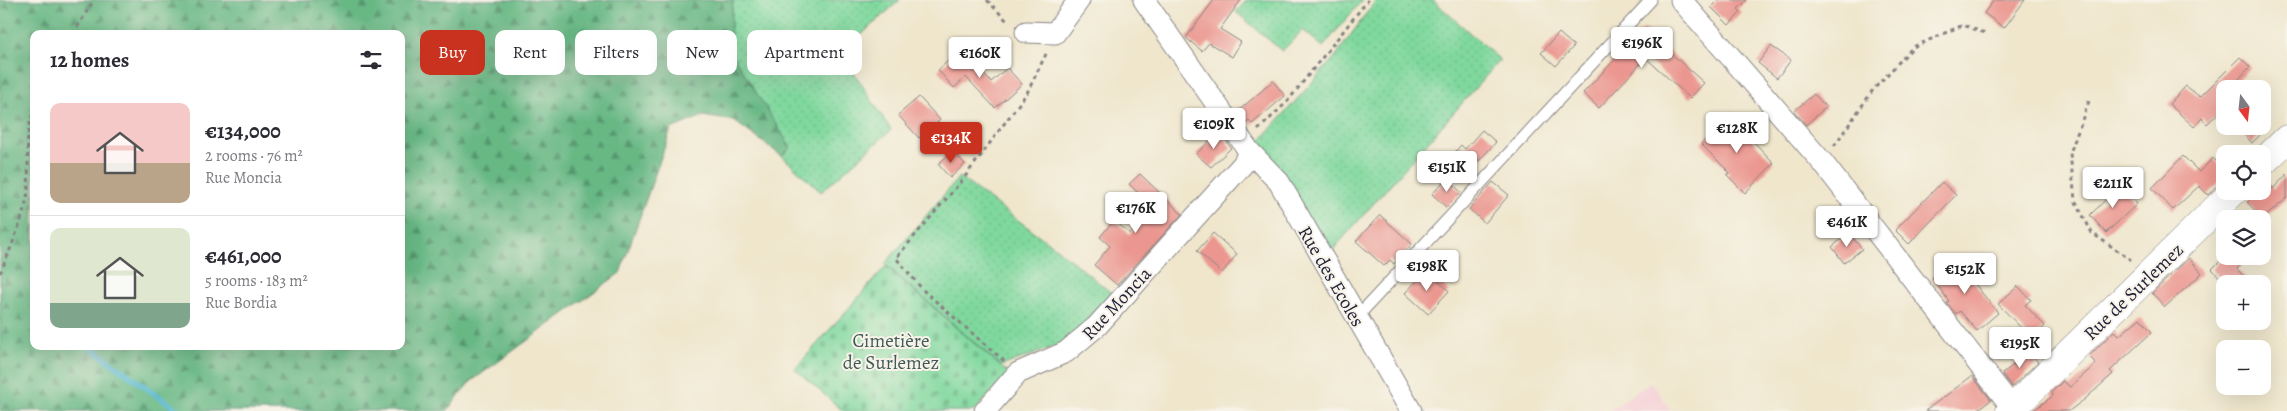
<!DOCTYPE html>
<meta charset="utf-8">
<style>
:root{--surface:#fff;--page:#f2f2f3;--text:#2b2b33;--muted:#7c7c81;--line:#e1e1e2;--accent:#c8321e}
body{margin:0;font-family:Alegreya,serif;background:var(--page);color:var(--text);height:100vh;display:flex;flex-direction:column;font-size:19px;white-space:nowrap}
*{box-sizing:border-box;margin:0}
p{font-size:16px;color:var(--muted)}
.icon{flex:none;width:28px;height:28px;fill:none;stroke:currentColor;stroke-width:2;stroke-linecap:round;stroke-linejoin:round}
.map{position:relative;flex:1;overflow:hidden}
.panel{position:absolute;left:30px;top:30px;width:375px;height:320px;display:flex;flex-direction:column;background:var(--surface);border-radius:10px;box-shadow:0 5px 20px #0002}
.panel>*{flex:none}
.hud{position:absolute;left:420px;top:30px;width:475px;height:45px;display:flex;gap:10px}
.needle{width:32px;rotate:165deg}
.buttons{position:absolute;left:2216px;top:80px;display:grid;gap:10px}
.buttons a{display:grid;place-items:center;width:55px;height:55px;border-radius:10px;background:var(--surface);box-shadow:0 5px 20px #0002;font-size:25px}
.price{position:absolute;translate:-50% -42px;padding:0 11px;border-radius:5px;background:#fff;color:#222;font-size:16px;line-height:32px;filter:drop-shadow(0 1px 2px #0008)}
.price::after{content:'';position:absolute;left:50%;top:30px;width:15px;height:11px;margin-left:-8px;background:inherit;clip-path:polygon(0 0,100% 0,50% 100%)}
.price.active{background:var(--accent);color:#fff}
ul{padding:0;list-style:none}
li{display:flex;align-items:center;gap:15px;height:125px;padding:0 20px}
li+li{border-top:1px solid var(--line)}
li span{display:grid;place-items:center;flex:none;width:140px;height:100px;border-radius:10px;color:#555}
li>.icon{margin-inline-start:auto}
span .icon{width:60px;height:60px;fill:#fffc;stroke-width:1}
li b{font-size:21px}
h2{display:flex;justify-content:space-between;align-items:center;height:60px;padding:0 20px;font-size:21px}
.pill{padding:0 18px;border-radius:10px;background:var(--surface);box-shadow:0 5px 20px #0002;font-size:18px;line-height:45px}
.pill.active{background:var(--accent);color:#fff}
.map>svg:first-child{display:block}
.built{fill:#f6cfd6}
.grass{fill:url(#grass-dots);stroke:#507d6c}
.forest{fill:url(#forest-firs);stroke:#446d60;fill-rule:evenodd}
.cemetery{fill:url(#cemetery-stones);stroke:#507d6c}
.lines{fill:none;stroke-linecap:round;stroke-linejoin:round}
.stream{stroke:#53b7d2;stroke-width:5.5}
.building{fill:#eb9790}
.lane-casing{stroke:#888484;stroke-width:13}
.street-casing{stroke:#888484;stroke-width:23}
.secondary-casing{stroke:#888484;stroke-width:29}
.path{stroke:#888484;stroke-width:3;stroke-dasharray:4 4;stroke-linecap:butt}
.lane{stroke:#fff;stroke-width:11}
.street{stroke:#fff;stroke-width:21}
.secondary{stroke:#fff;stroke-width:28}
.labels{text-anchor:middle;stroke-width:4;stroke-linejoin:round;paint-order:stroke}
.street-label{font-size:19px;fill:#22223b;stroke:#f7f3e8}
.park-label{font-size:19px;fill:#3e5958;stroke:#f7f3e8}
</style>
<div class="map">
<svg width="2287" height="411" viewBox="0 0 2287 411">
<defs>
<pattern id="grass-dots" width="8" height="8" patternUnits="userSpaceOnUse" patternTransform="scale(1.25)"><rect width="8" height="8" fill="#7fd89d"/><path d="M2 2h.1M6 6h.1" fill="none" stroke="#6db988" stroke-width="1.8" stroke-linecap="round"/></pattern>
<pattern id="forest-firs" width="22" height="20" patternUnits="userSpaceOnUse" patternTransform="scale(1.25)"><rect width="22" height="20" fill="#67b884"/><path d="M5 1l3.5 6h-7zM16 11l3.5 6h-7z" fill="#54956d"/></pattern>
<pattern id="cemetery-stones" width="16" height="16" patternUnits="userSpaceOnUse" patternTransform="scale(1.25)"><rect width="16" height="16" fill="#7fd89d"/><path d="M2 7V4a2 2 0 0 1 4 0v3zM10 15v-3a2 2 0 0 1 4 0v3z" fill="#6db988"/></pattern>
</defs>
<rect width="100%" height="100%" fill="#f7f3e8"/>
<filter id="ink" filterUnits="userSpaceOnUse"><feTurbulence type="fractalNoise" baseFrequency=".02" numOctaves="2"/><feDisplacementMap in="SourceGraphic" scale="10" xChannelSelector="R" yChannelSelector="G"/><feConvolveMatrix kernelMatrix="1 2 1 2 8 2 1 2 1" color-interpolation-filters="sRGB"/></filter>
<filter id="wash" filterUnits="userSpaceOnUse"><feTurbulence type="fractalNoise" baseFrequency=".0096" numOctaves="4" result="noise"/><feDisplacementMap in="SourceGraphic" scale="20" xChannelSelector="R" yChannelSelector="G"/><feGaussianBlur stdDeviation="1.12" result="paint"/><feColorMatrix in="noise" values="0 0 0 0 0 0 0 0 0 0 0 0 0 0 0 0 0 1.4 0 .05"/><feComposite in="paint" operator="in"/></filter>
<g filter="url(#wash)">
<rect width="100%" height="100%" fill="#efe6cc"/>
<path class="built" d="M1651,382L1671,411H1609Z"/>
<path class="grass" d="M733,0H900L841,53L891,130L821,192L782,156L790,148L729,49Z
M1247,0H1362L1323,47L1303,30L1282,51L1236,12Z
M1376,0H1433L1500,60L1323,261L1279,182L1263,147L1259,142L1335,57Z
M959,177L1056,248L1120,300L1062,344L1001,366L885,264Z"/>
<path class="forest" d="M0,0H733L729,49L791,148L782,156L734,121L703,116L671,129L620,273L469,383L447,411H0ZM34,34H401V346H34Z"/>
<path class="cemetery" d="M886,266L1008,373L975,411H843L795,369Z"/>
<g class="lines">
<path class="stream" d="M33,285L34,286
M88,346L179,411"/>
</g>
<g id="blocks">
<path class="building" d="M1214,0H1241L1220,29L1241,42L1232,57L1209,43L1202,51L1186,38Z
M1718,0H1747L1738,9L1741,12L1729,25L1711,7Z
M1994,0H2025L2004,28L1984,13Z
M1644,29L1704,83L1690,98L1646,58L1599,108L1583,93Z
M1559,33L1574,46L1556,66L1541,53Z
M1771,46L1791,60L1777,78L1758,63Z
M961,49L991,82L1007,68L1022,84L995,108L966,77L954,88L938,70Z
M2240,57L2250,67L2238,80L2246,89H2225V107L2207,124L2202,118L2194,127L2169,104L2186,86L2200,97Z
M1273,81L1285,96L1252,124L1249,121L1245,124L1237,112Z
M1814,94L1826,107L1806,125L1794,111Z
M919,97L940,120L919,138L898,115Z
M1728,115L1774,163L1745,193L1727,175L1730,173L1701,144Z
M2236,126H2269L2252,143Z
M1482,130L1496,142L1479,161L1475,157L1464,170L1450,158L1461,145L1465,149Z
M1220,131L1231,148L1211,167L1196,154Z
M953,151L965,164L950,178L938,164Z
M2183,156L2199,172L2213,158L2225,170V177L2208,195L2199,186L2173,210L2152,188Z
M1140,174L1182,214L1117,285L1094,265L1110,246L1100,237L1114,220L1130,234L1153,208L1129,184Z
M2287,174V198L2263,219L2247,202L2262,191L2269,183L2273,189Z
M1447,178L1461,192L1446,207L1432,194Z
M1493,182L1509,195L1485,223L1469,209Z
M1942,182L1956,195L1909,244L1895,230Z
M2120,186L2137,204L2106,233L2090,215Z
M1380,215L1412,244L1394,264L1390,260L1384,266L1356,241Z
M1213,233L1237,254L1222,273L1197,251Z
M1849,233L1862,249L1844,263L1832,247Z
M2225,256H2251L2237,269L2251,284H2226L2212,269Z
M2189,258L2202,273L2165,307L2152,293Z
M1955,259L1998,313L1977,331L1960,311L1956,314L1947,303L1949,301L1932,278Z
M1427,270L1449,291L1428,314L1405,293Z
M2018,286L2031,300L2025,305L2045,326L2032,339L1998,304Z
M2140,318L2152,332L2110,371L2113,374L2085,399L2069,411H2032L2053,396L2052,392L2063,381L2070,387L2096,364L2089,356L2114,331L2119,336Z
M2029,352L2038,362L2012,387L2002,374Z
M1972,376L1991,400L1976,411H1925Z"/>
</g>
</g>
<g filter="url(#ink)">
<use href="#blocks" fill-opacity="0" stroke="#888484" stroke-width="1"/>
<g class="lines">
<g class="lane-casing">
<path id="lane" d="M1356,318L1651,0"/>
</g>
<g class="street-casing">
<path id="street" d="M1144,0L1249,151L1279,182L1411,411
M1681,0L1823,163L2015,411
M1026,32L1055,33L1079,0
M985,411L1018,373L1066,352L1097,326L1244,163L1249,151"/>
</g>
<g class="secondary-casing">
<path id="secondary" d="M2262,163L2287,139
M2010,411L2234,191"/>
</g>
<path class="path" d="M987,0L1009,23
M73,34L94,0
M2089,101L2070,153L2075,200L2092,233L2131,260
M1258,130L1287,102L1368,0
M1834,146L1873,90L1913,47L1963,25L1985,33
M0,273C9,253 27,210 28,189C30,164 23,135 34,112
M1004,361L924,291L896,258L964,178L1027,93L1047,52"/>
<use href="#lane" class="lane"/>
<use href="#street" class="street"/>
<use href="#secondary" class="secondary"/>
</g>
</g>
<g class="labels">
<g class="street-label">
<text transform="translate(1332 276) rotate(60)" y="7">Rue des Ecoles</text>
<text transform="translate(2133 291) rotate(-44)" y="7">Rue de Surlemez</text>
<text transform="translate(1116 303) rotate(-47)" y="7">Rue Moncia</text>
</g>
<g class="park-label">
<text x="891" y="347">Cimetière<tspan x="891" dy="22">de Surlemez</tspan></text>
</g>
</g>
</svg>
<div class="buttons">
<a><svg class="needle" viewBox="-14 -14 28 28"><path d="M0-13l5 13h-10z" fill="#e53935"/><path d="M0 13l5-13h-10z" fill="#7c7c81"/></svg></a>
<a><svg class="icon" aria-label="locate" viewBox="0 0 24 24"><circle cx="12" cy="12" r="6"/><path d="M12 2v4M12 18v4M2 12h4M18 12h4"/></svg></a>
<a><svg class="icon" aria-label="layers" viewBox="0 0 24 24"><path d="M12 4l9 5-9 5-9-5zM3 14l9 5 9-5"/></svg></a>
<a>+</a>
<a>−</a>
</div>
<b class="price" style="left:1642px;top:69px">€196K</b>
<b class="price" style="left:980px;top:79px">€160K</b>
<b class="price" style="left:1214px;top:150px">€109K</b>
<b class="price" style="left:1737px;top:154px">€128K</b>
<b class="price active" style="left:951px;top:164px">€134K</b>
<b class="price" style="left:1447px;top:193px">€151K</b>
<b class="price" style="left:2113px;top:209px">€211K</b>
<b class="price" style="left:1136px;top:234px">€176K</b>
<b class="price" style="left:1847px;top:248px">€461K</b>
<b class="price" style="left:1427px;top:292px">€198K</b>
<b class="price" style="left:1965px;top:295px">€152K</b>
<b class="price" style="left:2020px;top:369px">€195K</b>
<div class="hud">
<a class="pill active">Buy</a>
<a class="pill">Rent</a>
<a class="pill">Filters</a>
<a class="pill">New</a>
<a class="pill">Apartment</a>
</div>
<section class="panel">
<h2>12 homes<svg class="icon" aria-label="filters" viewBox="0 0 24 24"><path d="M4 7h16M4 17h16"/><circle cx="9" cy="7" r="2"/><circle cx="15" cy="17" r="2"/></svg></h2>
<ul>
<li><span style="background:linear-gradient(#f6c9c9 60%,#b9a48a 0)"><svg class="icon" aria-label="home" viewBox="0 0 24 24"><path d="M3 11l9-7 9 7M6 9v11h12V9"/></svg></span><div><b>€134,000</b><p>2 rooms · 76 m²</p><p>Rue Moncia</p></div></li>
<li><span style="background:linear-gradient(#dfe7d0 75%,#7fa58c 0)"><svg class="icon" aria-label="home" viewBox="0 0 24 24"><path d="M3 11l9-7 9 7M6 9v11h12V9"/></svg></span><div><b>€461,000</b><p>5 rooms · 183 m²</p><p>Rue Bordia</p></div></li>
</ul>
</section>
</div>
